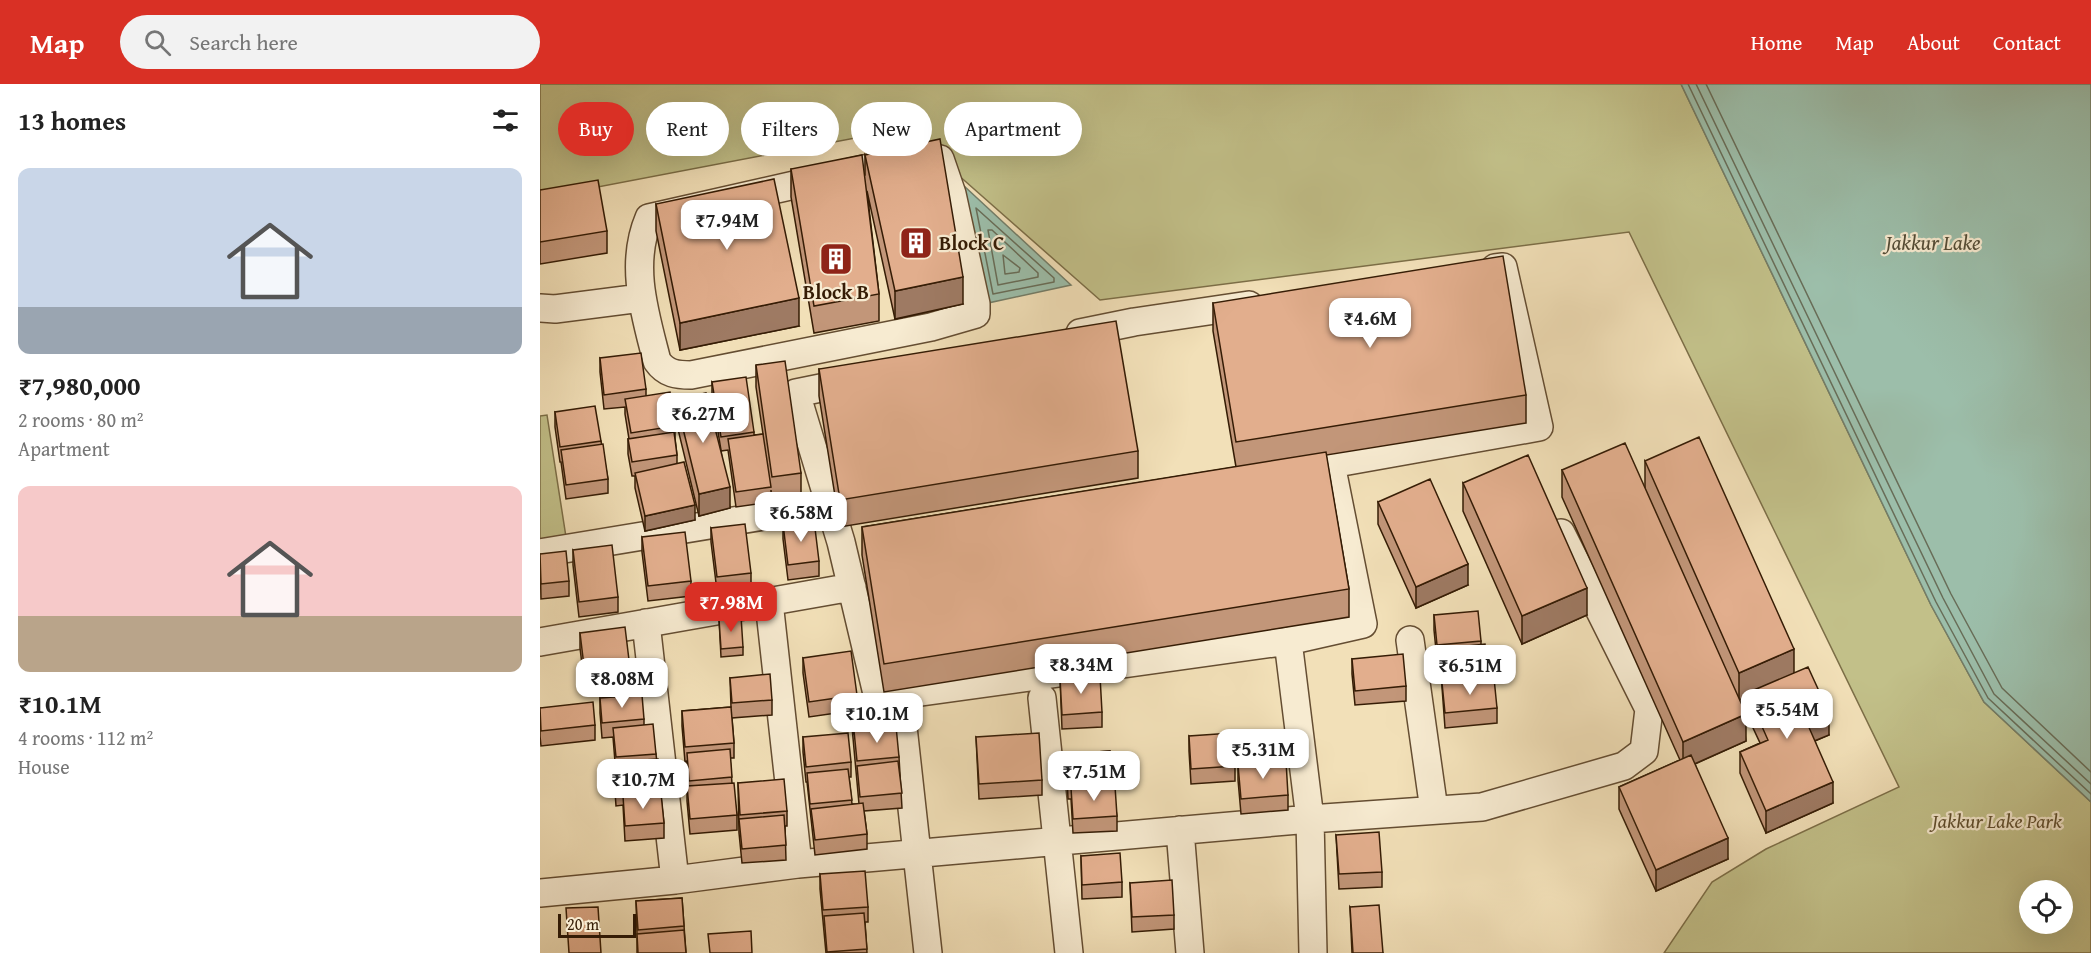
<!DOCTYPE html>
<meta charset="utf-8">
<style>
:root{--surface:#fff;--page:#f2f2f2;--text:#222;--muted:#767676;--accent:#d93025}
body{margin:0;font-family:"Gentium Book Plus",serif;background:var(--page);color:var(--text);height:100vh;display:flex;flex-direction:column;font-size:22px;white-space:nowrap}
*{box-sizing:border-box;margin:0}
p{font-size:20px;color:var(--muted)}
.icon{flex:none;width:33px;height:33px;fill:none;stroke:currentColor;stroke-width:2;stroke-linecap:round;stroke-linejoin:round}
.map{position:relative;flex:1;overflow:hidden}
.sheet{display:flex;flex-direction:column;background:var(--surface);width:540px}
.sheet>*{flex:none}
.hud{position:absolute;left:18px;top:18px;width:570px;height:54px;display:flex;gap:12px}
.buttons{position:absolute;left:1479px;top:796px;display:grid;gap:12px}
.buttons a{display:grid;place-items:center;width:54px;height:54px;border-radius:50%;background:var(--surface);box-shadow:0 6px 24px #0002;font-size:30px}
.scale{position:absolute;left:18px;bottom:15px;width:78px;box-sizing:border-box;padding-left:6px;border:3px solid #351c05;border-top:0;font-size:16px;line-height:21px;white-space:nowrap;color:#351c05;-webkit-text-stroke:4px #f7ebd1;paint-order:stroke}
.price{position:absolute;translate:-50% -51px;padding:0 14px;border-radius:12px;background:#fff;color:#222;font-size:20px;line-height:39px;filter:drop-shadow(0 2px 3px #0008)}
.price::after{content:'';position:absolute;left:50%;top:36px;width:18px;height:14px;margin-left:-9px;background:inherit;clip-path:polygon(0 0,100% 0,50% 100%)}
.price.on{background:var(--accent);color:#fff}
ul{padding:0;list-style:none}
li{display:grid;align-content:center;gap:12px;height:318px;padding:0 18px}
li span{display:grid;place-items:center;height:186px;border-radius:12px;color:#555}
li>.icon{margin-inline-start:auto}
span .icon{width:108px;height:108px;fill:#fffc;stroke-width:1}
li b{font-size:26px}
h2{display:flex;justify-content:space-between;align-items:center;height:72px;padding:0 18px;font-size:26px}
.pill{padding:0 21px;border-radius:27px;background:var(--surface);box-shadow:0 6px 24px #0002;font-size:21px;line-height:54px}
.pill.on{background:var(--accent);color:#fff}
header{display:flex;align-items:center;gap:36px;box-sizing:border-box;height:84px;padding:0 30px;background:var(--accent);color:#fff}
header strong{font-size:28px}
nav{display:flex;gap:33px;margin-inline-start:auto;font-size:21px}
.search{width:420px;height:54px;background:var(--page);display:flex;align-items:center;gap:15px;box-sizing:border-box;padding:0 21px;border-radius:33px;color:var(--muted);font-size:22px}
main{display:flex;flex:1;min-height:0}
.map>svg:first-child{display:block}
.green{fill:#c2c089;stroke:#7c6e47;stroke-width:1.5;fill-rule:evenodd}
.water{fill:#9cbeaa;stroke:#737d68;stroke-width:1.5}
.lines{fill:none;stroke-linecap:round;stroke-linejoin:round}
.shore{stroke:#686d58;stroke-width:1.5}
.minor-casing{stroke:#644d32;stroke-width:30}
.minor{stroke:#f7ebd1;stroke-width:27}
.wall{fill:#c29679;stroke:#351c05;stroke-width:1.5}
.shaded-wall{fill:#9e7a63;stroke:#351c05;stroke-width:1.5}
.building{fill:#e2ae8d;stroke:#351c05;stroke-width:1.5}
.labels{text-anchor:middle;stroke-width:4.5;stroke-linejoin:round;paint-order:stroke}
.poi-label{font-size:20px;font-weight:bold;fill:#351c05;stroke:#f7ebd1;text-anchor:start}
.park-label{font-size:20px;font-style:italic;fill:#5f4d2d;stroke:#f7ebd1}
.water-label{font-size:21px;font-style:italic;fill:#544d37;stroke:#f7ebd1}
</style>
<header>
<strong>Map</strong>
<div class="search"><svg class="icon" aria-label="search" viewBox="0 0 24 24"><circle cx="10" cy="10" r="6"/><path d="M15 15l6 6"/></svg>Search here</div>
<nav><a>Home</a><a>Map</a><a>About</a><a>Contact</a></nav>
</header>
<main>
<section class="sheet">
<h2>13 homes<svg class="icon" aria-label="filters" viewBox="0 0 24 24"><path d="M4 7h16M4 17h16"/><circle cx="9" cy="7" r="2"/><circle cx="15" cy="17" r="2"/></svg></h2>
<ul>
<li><span style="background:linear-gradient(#c9d6e8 75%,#9aa5b1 0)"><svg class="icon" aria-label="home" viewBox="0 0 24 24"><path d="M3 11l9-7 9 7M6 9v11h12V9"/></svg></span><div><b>₹7,980,000</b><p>2 rooms · 80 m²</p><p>Apartment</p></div></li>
<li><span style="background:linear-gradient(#f6c9c9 70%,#b9a48a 0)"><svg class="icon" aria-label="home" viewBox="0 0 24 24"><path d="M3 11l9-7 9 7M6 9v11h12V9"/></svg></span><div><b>₹10.1M</b><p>4 rooms · 112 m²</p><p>House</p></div></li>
</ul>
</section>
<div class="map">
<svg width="1551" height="869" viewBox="0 0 1551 869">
<rect width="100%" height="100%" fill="#f2e0b8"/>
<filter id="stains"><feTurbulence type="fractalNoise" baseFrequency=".00333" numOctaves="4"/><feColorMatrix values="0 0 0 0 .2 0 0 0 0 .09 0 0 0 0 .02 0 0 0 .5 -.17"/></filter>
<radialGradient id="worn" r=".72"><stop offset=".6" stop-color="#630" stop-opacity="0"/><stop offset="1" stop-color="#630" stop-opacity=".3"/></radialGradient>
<path class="green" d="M0,0H1141L1391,521L1444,618L1551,718V869H1124L1172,798L1226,765L1359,703L1089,148L560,216L400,75L357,46L0,114ZM1490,807H1522V840H1490Z
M7,331L26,453L0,457V332Z"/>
<path class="water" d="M1141,0H1551V718L1444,618L1391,521Z
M423,101L531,201L448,219Z"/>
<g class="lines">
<path class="shore" d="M1148,0L1396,518L1448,614L1551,710
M1156,0L1403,514L1454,610L1551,700
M1166,0L1411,510L1462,604L1551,688
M436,124L514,194V198L453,210Z
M448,146H452L498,189V193L458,201Z
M463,171L480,184L479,188L465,190Z"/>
<g class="minor-casing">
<path id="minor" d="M382,72L400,75L412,110L436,220V230L391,243L151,291C137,291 126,290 117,277C105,230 89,181 109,134Z
M0,224L15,225L101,214
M540,249L594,238L709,221
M315,297L256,309L301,458L338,614L748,557
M0,469L290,421
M229,518L258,780
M106,539L135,796
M870,556L894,726
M0,558L312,503
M502,614L529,869
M363,643L388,869
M640,746L650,869
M0,809L135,796L258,780L770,735L942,723L1084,682L1104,667L1109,625L1021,449
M773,869L770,735L748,557L823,540L791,380L999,343L963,183L955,184"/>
</g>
<use href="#minor" class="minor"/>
</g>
<path class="wall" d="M325,71L423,220L355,235L327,107L339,210V237L274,249L251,113V85L325,91Z
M0,106L67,147V169L0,180Z
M116,120L259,242L140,266L116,147Z
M673,219L986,311V339L786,371L809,505V533L344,608L322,471V443L696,383L673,247Z
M60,274L106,305V312L135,342V354L137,371V379L155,436L105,447L95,404V392H92L88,370V355H89L85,330V323L64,325L60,288Z
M216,281L261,389V410L232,415L231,406V418L196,423L188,366L181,367L190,424L159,432L136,337V316L181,366L172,312V298L214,348V351L223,350L216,303Z
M279,285L598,367V394L300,443L279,312Z
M15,328L61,357L68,395V409L26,415L21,378H20L15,343Z
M1105,377L1254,589L1289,651L1275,657L1293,719L1226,749L1200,689V668L1220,659L1207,631V613L1200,616L1206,657L1155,680L1188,775L1116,807L1079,725V703L1140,676L1022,413V386L1105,403Z
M923,399L1047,531L982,560L923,427Z
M838,418L928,501L876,524L838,440Z
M243,440L279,477V492L248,496L243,455Z
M171,444L211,489V503L177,507L171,458Z
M102,453L151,497V512L108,517L102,468Z
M33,466L78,513V528L39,533L33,481Z
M0,470L29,497V512L1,515Z
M894,531L941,557V560L948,588V595L957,624V639L905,644L900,576H897L894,546Z
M179,535L203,563V571L181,573Z
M40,549L89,576V591L44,597L40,564Z
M263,574L317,611V626L269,633L263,589Z
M812,575L866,602V617L815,621L812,590Z
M190,594L232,616V631L192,634L194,659V674H190L192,699L197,731V746L150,750L147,717V702H148L147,677L145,678L142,642V627L191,623Z
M520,594L562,628V643L522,645Z
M60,614L104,635V641L116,670L124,739V754L85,757L83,721L76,722L74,693V678H75L73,653L62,654L60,629Z
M0,624L55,641V656L1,662L0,652Z
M311,632L349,643L359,673L362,724L324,727L327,750V765L275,771L267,698H266L263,668V653L311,678V693H309L312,720H319Z
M649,652L695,682V697L651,700L649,667Z
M436,653L502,696V711L439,715Z
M698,653L723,679L748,711V726L701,730L698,696V681H699Z
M570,667L572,702L577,732V747L533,749L531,715H528L526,670Z
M198,699L247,727V742H245L246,776L202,779L199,749Z
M796,751L842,788V803L799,805Z
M541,772L582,798V813L542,815Z
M280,790L328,823V838H325L327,869H286L280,805Z
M590,799L634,831V845L592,848Z
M142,814L146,869H97V850L96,817Z
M810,823L843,869H812Z"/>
<path class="shaded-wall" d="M423,193V220L355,235V207Z
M259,214V242L140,266V239Z
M190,403V424L159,432V410Z
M155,421V436L105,447V432Z
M928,480V501L876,524V503Z
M1047,504V531L982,560V532Z
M1254,565V592L1207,609V613L1199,616V589Z
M1289,629V651L1267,660V639Z
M1206,630V657L1143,685V658Z
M1293,698V719L1226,749V727Z
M1188,754V775L1116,807V786Z"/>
<path class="building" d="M400,55L423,193L355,207L325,71Z
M322,71L339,210L274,222L251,85Z
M234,95L259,214L140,239L116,120Z
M58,96L67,147L0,158V106Z
M963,172L986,311L696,358L673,219Z
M576,237L598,367L300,416L279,285Z
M101,269L106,305L64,311L60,274Z
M245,277L261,389L232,393L216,281Z
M206,293L214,348L181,353L172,298Z
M130,308L135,342L91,349L85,315Z
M166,309L190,403L159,410L136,316Z
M55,322L61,357L20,363L15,328Z
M134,348L137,371L92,378L88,355Z
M223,350L231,403L196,408L188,355Z
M1159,353L1254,565L1199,589L1105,377Z
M1085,359L1206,630L1143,658L1022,386Z
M63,360L68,395L26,401L21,366Z
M786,368L809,505L344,580L322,443Z
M988,371L1047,504L982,532L923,399Z
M144,378L155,421L105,432L95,389Z
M890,395L928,480L876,503L838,418Z
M274,436L279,477L248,481L243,440Z
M205,440L211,489L177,493L171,444Z
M145,448L151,497L108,502L102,453Z
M72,461L78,513L39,518L33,466Z
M26,467L29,497L1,500L0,470Z
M938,527L941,557L897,561L894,531Z
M201,532L203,563L181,565L179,535Z
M85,543L89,576L44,582L40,549Z
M945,560L948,588L903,593L900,565Z
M311,567L317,611L269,618L263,574Z
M863,570L866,602L815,607L812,575Z
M1268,583L1289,629L1267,639L1293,698L1226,727L1200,668L1228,656L1207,609Z
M230,590L232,616L192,619L190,594Z
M560,592L562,628L522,631L520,594Z
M954,594L957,624L905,629L902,599Z
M102,611L104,635L62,639L60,614Z
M53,618L55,641L1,647L0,624Z
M191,623L194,659L145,663L142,627Z
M347,628L349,643L314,647V650H313L311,632Z
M113,640L116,670L76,673L73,644Z
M356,642L359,673L317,677L314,647Z
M308,649L311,678L266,683L263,653Z
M499,649L502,696L439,700L436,653Z
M692,649L695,682L651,685L649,652Z
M721,651L723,679L700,681L698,653Z
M190,665L192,693L149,697L147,669Z
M570,667L572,698L528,700L526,670Z
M1151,671L1188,754L1116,786L1079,703Z
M118,675L120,703L76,707L74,678Z
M358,677L362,709L320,713L317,682Z
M746,677L748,711L701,715L698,681Z
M308,685L312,716L270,720L267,689Z
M244,695L247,727L200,731L198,699Z
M194,699L197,731L150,735L147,702Z
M575,702L577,732L533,735L531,704Z
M121,709L124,739L85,742L83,712Z
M323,719L327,750L275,756L271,725Z
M244,731L246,761L202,765L199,735Z
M839,748L842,788L799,790L796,751Z
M580,769L582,798L542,801L541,772Z
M325,787L328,823L283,826L280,790Z
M632,796L634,831L592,833L590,799Z
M142,814L144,842L98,846L96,817Z
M839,821L843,869H813L810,823Z
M58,823L61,869H29L26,824Z
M324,829L327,865L287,868L284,832Z
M144,846L146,869H98L97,850Z
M211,847L212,869H170L168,850Z"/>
<defs>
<g id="building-square" transform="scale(1.725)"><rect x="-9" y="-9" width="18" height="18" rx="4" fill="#8f2418" stroke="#f7ebd1"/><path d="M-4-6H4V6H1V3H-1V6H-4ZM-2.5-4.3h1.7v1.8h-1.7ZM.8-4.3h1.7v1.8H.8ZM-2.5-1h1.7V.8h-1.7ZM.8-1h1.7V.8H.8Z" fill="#fff"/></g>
</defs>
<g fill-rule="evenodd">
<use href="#building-square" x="376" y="159"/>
<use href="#building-square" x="296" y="175"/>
</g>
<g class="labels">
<g class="poi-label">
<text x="399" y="166">Block C</text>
<text x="296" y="215" text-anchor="middle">Block B</text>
</g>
<g class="park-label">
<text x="1457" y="744">Jakkur Lake Park</text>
</g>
<g class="water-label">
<text x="1393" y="166">Jakkur Lake</text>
</g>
</g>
<rect width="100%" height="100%" filter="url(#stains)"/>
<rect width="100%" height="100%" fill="url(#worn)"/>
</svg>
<div class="buttons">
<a><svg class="icon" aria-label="locate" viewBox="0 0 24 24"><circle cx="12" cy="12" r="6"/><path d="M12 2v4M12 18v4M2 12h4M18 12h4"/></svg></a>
</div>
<div class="scale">20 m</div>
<b class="price" style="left:187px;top:167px">₹7.94M</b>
<b class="price" style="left:830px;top:265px">₹4.6M</b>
<b class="price" style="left:163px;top:360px">₹6.27M</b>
<b class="price" style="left:261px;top:459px">₹6.58M</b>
<b class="price on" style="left:191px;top:549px">₹7.98M</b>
<b class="price" style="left:541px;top:611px">₹8.34M</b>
<b class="price" style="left:930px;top:612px">₹6.51M</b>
<b class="price" style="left:82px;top:625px">₹8.08M</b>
<b class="price" style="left:1247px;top:656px">₹5.54M</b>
<b class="price" style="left:337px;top:660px">₹10.1M</b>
<b class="price" style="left:723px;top:696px">₹5.31M</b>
<b class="price" style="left:554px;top:718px">₹7.51M</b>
<b class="price" style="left:103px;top:726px">₹10.7M</b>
<div class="hud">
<a class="pill on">Buy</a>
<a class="pill">Rent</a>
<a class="pill">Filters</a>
<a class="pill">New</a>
<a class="pill">Apartment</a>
</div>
</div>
</main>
